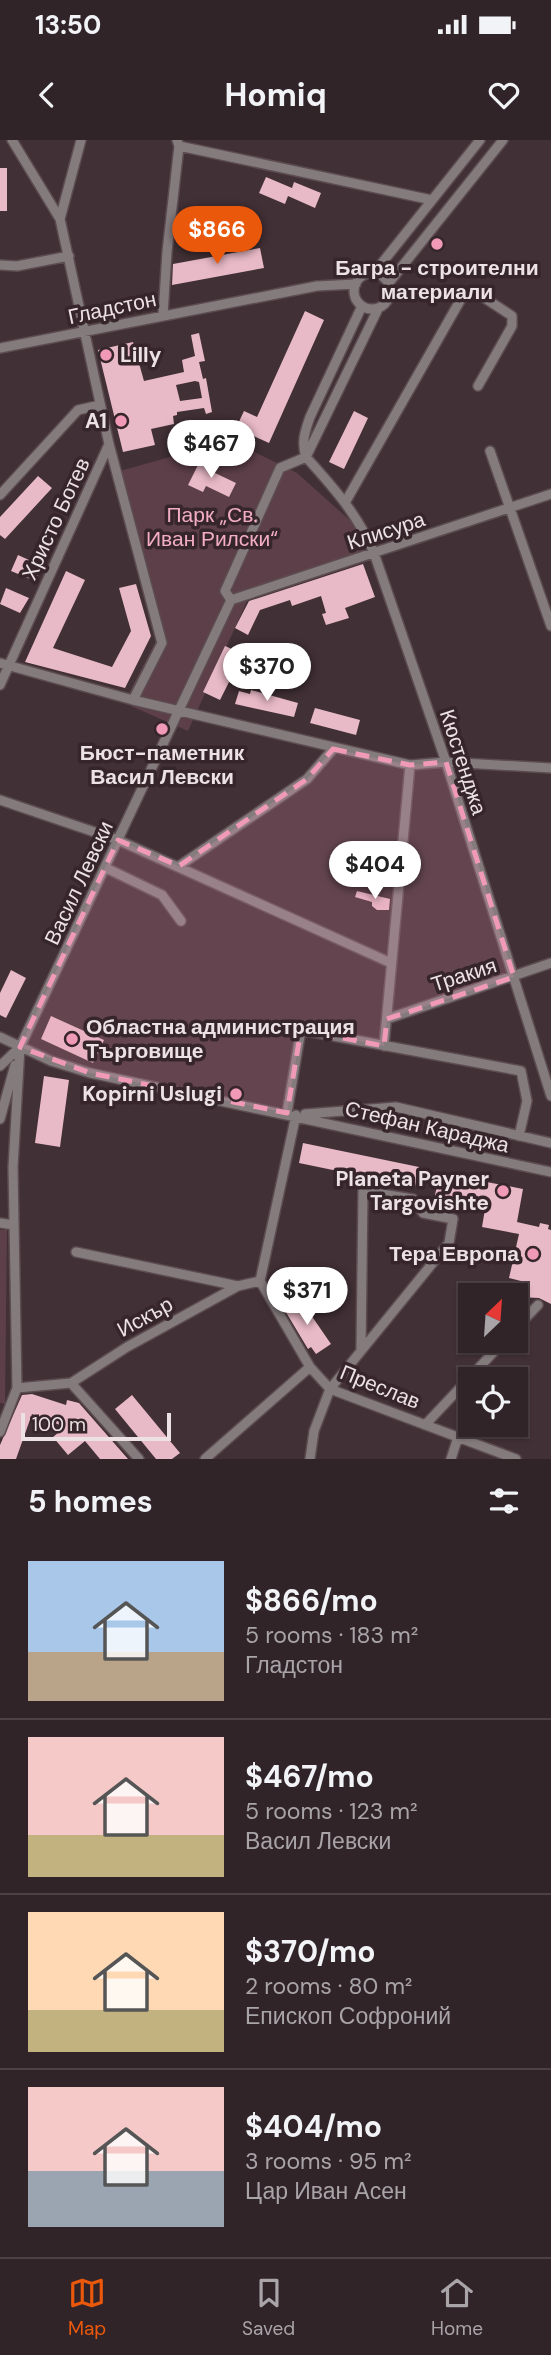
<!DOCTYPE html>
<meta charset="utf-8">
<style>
:root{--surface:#312428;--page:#392c30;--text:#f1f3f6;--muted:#a8a4a8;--line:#4c4145;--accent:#ea580c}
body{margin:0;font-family:"DM Sans",sans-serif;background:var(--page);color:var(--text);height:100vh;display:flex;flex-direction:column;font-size:26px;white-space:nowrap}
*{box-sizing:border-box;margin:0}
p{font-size:23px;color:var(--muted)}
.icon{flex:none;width:38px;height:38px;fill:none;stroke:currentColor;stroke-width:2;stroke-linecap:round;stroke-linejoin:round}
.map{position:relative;height:1319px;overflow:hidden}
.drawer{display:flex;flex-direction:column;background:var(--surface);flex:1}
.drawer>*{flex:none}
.needle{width:46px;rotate:25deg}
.tools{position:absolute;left:458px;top:1143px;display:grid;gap:14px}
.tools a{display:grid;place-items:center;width:70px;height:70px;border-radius:0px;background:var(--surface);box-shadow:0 2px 5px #0004,0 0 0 2px var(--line);font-size:35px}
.scale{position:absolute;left:21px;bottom:18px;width:150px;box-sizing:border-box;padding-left:7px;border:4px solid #ece1e5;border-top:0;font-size:19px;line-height:24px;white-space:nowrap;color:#ece1e5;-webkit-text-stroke:5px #36262b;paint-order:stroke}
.price{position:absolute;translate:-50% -60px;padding:0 16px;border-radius:24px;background:#fff;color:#222;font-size:23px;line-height:46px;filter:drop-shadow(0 2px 4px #0008)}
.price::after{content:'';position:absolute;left:50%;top:42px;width:21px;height:16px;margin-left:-10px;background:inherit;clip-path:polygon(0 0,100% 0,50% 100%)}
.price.active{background:var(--accent);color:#fff}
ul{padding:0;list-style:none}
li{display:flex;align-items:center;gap:21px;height:175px;padding:0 28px}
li+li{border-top:2px solid var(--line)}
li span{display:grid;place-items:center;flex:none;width:196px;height:140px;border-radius:0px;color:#555}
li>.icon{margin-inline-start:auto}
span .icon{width:84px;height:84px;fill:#fffc;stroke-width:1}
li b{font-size:30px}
h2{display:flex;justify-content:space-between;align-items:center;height:84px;padding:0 28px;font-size:30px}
.status{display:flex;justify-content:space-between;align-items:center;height:49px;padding:0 35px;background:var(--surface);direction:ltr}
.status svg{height:19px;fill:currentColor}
header{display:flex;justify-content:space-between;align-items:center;height:91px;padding:0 28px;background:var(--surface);font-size:32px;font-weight:700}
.tabs{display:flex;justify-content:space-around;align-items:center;height:98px;border-top:2px solid var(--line);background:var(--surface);font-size:19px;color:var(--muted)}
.tabs a{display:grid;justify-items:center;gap:4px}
.tabs .active{color:var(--accent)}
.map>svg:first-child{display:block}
.green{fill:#5d3f49}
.building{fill:#e8b9c7;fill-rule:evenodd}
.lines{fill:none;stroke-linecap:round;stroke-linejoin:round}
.street-casing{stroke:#5c4c51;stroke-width:12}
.street{stroke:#847b7d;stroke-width:9}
.marked{fill:#f09ab7;fill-opacity:0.2;stroke:#f09ab7;stroke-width:5;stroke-dasharray:14 9;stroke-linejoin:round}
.poi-dot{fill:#f09ab7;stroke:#36262b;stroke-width:2.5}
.labels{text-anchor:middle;stroke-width:7;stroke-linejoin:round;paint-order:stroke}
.poi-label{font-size:21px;font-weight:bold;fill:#ece1e5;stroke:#36262b;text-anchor:end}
.street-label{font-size:21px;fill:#ece1e5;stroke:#36262b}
.park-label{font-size:21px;fill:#f3adc4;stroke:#36262b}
</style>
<div class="status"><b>13:50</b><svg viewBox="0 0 49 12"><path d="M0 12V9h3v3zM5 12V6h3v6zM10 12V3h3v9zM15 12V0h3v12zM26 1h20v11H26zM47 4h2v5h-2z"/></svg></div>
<header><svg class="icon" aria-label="back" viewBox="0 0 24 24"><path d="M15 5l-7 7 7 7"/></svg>Homiq<svg class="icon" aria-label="heart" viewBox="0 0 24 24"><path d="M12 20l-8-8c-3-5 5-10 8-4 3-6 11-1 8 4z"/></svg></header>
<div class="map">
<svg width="551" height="1319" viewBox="0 0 551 1319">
<rect width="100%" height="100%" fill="#413035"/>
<path class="green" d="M230,300L297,333L354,384L368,420L248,459L188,591L124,563L157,499L113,333Z
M0,1090H7L5,1264L0,1263Z"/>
<path class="building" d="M0,28H7V71H0Z
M266,37L292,48L294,42L321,53L315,68L288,56L285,64L259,53Z
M260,108L264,128L172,145L173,124Z
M305,171L324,180L269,303L236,288L244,271L257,277Z
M199,193L205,221L199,222L203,239L206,238L212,272L206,274L204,268L177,272V275L173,276L174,284L151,289L155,305L123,312L98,210L133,202L144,241L184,232L182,220L195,216L191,195ZM195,241L199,242L202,258L180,261L176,245Z
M354,271L368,278L344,329L329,322Z
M200,321L215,328L213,332L236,343L229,357L206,346L203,352L188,345Z
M38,336L52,348L5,399L0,395V377Z
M18,415L42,426L35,441L11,431Z
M363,424L375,457L345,468L349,478L326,485L322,474L326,473L321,456L292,466L290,460L260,470L248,495L235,488L249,461Z
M66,431L85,440L53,508L112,527L131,491L119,448L136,444L151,496L125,548L25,522Z
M6,448L29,458L20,473L0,464Z
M225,506L243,514L220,560L203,552Z
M251,550L298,563L294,577L235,564L239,551L250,554Z
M315,568L360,580L356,595L310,583Z
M357,751L390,759L389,770H377L372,766V762L355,757Z
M11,830L26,838L6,878L0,875V853Z
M51,876L104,900L93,923L41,899Z
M44,936L69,940L60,1007L35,1003Z
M303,1003L419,1027L415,1047L299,1023Z
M440,1033L523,1049L517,1082L539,1087L540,1083L549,1085L548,1089L551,1090V1164L539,1158L518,1157L521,1141L509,1138L519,1094L482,1087L485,1069L480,1068L481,1062L461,1058L458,1073L432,1068Z
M300,1159L331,1204L316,1214L311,1207L308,1209L284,1169Z
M32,1254L66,1265L67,1260L79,1263L128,1319H100L85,1301L68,1315L53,1297L65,1287L32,1274L16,1319H0V1305L22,1255Z
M132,1255L180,1313L172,1319H156L115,1269Z"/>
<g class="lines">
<g class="street-casing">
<path id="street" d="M12,0L60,79L109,304L162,503L133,560
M177,0L179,6L432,60
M60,79L81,0
M0,125L17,126L69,116
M374,133L480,0
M354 151a18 18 0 1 1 36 0a18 18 0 1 1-36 0Z
M388,144L503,0
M362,166L310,277C305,291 301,303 306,317C334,348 358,375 374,413L446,622L551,956
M163,175L167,112L179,6
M0,208L317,146L356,144
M490,311L551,486
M0,355L78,270L100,265
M346,361L461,159L471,154L483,157L512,176V186L478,246
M231,460L551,354
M0,523L133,560L410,625L446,622L551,628
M0,545L109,304
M0,660L118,700L391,823
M179,726L307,639L333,609
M106,728L162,755L181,781
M387,879L551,823
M0,897L51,921L90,933L551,1032
M384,906L410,625
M0,926L20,907L231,460L225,451L280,328L306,317L378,169
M287,973L301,890L521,931L527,961L519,996
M305,974L396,967L551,1003
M0,979L15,925
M0,1083L14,1085
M76,1112L238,1146L260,1141L310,1227L330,1249L516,1319
M260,1141L296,975
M516,1188L538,1165
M71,1243L127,1207L238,1146
M17,1248L71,1243L139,1319
M425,1285L505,1200
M0,1292L17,1248L13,1027L20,907
M205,1319L310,1227
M310,1319L314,1291L330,1249L449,1103L453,1079L423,1073L413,1059L363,1051L361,1209
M451,1319L458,1297"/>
</g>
<use href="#street" class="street"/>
</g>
<path class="marked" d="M333,609L410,625L446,622L514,837L387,879L384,906L301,890L287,973L90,933L20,907L118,700L179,726L307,639Z"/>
<g class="poi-dot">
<circle cx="437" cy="104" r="7"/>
<circle cx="106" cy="215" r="7"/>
<circle cx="121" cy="281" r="7"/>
<circle cx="162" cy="589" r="7"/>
<circle cx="72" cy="899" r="7"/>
<circle cx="236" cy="954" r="7"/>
<circle cx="503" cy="1051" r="7"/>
<circle cx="533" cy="1114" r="7"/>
</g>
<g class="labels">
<g class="poi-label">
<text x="437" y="135" text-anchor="middle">Багра - строителни<tspan x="437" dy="24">материали</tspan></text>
<text x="120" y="222" text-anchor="start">Lilly</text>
<text x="107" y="288">A1</text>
<text x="162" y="620" text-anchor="middle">Бюст-паметник<tspan x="162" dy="24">Васил Левски</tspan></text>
<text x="86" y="894" text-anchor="start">Областна администрация<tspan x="86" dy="24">Търговище</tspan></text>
<text x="222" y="961">Kopirni Uslugi</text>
<text x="489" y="1046">Planeta Payner<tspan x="489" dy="24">Targovishte</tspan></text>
<text x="519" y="1121">Тера Европа</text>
</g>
<g class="street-label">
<text transform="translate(112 168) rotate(-12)" y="7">Гладстон</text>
<text transform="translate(56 379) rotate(-65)" y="7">Христо Ботев</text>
<text transform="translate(386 391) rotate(-18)" y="7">Клисура</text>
<text transform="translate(463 622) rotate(72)" y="7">Кюстенджа</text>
<text transform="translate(79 743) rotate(-65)" y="7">Васил Левски</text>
<text transform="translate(464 835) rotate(-18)" y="7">Тракия</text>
<text transform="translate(427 987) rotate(13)" y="7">Стефан Караджа</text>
<text transform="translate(145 1177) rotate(-29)" y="7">Искър</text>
<text transform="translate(380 1247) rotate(22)" y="7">Преслав</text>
</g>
<g class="park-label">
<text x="212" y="382">Парк „Св.<tspan x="212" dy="24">Иван Рилски“</tspan></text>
</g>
</g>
</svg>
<div class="tools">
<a><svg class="needle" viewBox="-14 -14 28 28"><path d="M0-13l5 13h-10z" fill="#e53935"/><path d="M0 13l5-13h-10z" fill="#a8a4a8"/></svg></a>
<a><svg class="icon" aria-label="locate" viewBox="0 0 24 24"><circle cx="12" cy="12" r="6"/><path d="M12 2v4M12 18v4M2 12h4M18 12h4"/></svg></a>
</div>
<div class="scale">100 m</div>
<b class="price active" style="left:217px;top:126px">$866</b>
<b class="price" style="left:211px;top:340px">$467</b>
<b class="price" style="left:267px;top:563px">$370</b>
<b class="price" style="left:375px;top:761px">$404</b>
<b class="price" style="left:307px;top:1187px">$371</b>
</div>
<section class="drawer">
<h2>5 homes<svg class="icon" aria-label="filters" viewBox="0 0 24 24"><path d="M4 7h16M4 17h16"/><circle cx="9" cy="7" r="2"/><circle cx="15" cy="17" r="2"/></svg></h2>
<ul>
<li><span style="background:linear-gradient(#a9c7e8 65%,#b9a48a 0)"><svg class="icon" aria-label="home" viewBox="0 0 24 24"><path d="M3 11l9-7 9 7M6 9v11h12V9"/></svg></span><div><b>$866/mo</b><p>5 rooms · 183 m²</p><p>Гладстон</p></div></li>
<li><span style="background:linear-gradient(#f6c9c9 70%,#c2b280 0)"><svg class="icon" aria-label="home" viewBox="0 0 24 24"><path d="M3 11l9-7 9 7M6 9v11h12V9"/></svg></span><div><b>$467/mo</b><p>5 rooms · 123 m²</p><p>Васил Левски</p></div></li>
<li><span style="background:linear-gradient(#ffd9b3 70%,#c2b280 0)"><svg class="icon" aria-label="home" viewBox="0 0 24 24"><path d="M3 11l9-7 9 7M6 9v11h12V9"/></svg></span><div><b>$370/mo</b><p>2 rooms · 80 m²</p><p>Епископ Софроний</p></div></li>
<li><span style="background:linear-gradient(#f6c9c9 60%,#9aa5b1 0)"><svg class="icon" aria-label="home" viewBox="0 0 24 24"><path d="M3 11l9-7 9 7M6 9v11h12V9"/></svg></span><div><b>$404/mo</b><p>3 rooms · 95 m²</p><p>Цар Иван Асен</p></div></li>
</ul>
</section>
<nav class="tabs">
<a class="active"><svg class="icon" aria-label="map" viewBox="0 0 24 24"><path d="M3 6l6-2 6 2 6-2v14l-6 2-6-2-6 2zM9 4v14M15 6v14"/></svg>Map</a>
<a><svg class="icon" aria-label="saved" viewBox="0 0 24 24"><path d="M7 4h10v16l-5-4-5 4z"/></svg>Saved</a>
<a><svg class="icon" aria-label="home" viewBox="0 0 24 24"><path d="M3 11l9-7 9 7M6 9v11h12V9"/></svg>Home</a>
</nav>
